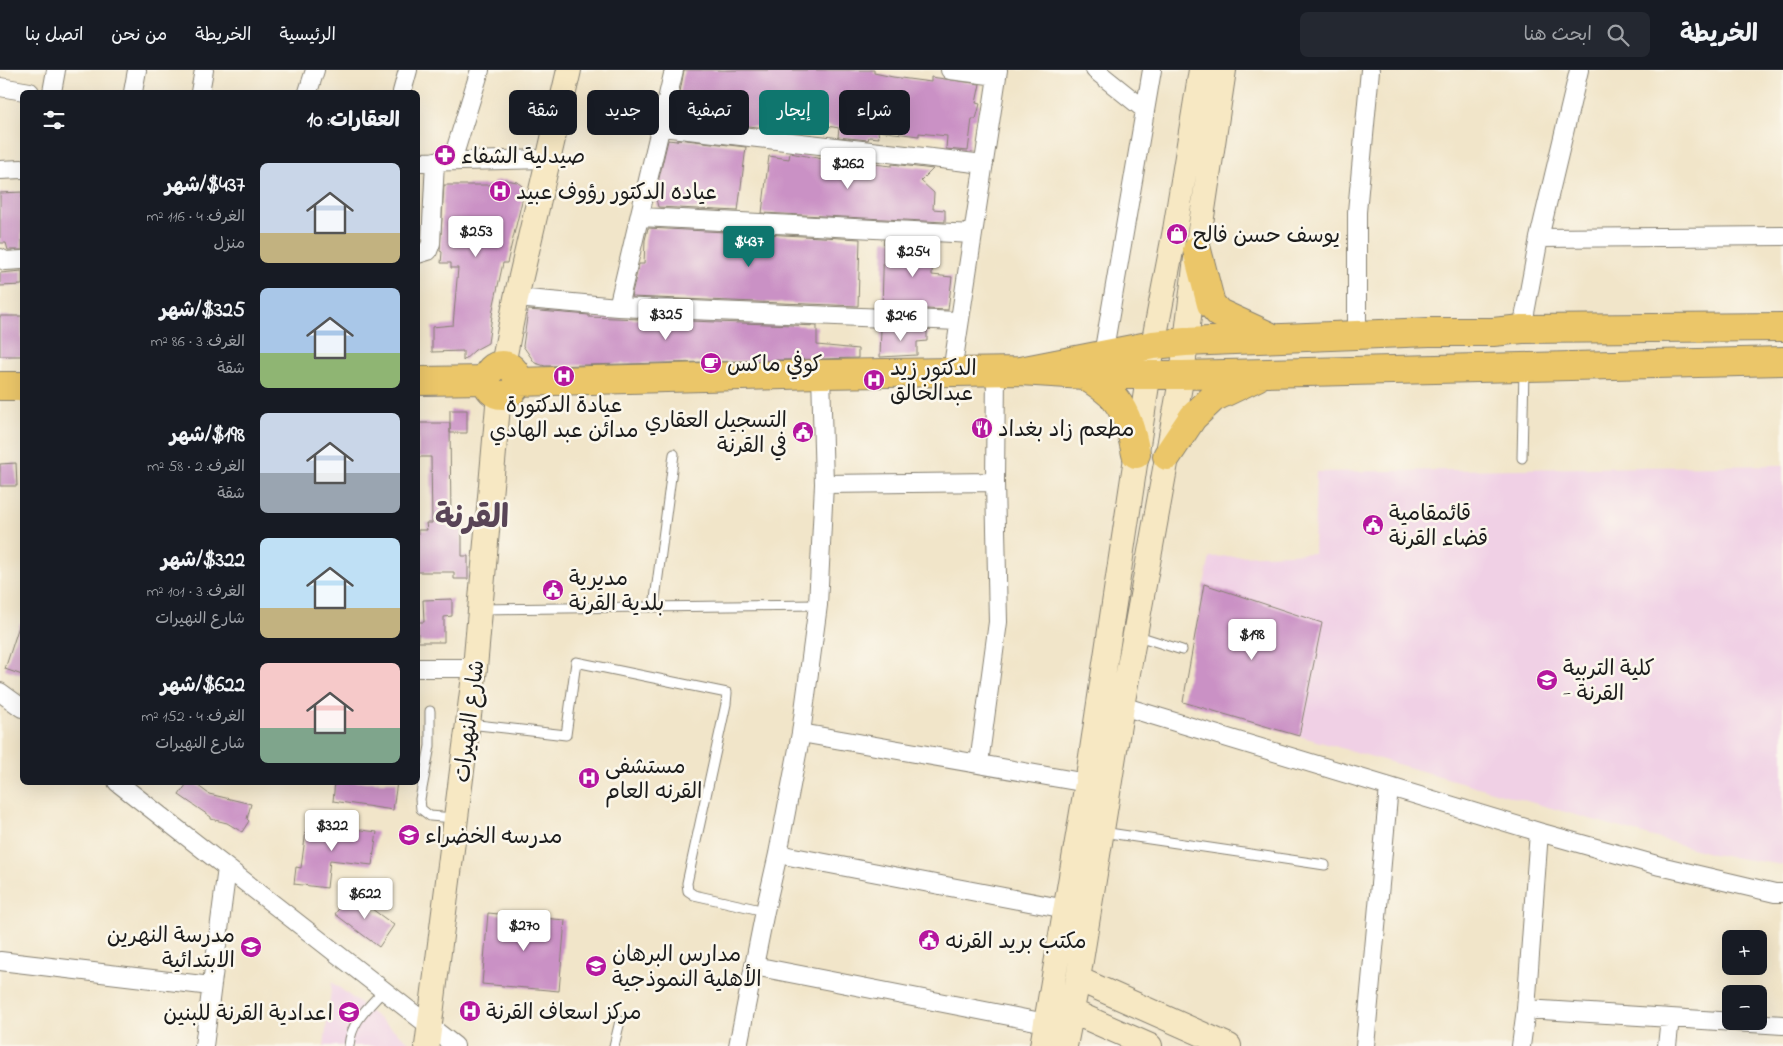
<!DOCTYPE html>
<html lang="ar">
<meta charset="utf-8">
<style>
:root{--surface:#171b24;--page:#242831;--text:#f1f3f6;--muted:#9ea1a6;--line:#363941;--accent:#0f766e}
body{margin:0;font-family:"Indie Flower","Playpen Sans Arabic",sans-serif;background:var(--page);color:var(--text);direction:rtl;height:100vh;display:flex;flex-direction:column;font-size:19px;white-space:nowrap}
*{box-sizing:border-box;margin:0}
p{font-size:16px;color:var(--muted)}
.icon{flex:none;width:28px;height:28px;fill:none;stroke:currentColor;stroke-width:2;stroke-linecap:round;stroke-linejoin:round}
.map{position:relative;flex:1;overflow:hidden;direction:ltr}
.details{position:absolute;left:20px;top:20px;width:400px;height:695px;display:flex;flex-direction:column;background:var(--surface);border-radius:8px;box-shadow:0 5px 20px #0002;direction:rtl}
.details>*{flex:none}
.hud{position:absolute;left:435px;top:20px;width:475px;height:45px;direction:rtl;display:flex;gap:10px}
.fabs{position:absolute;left:1722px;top:860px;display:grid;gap:10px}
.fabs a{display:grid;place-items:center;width:45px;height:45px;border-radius:8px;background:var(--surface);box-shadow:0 5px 20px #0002;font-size:25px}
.price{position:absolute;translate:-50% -42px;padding:0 11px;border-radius:5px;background:#fff;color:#222;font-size:16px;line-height:32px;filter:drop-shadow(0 1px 2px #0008)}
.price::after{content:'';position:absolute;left:50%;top:30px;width:15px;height:11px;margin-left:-8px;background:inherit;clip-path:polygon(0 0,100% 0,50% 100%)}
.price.active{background:var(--accent);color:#fff}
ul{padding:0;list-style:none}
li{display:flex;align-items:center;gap:15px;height:125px;padding:0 20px}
li span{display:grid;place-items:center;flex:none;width:140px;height:100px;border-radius:8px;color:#555}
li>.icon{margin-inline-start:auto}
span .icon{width:60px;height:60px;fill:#fffc;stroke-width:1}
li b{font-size:21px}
h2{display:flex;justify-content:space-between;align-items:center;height:60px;padding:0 20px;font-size:21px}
.tag{padding:0 18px;border-radius:8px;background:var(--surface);box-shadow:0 5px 20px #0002;font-size:18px;line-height:45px}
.tag.active{background:var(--accent);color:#fff}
header{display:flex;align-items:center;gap:30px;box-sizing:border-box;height:70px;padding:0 25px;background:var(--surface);border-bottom:1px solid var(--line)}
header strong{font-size:24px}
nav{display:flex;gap:28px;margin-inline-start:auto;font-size:18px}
.search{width:350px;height:45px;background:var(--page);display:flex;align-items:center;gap:12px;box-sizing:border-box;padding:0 18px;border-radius:8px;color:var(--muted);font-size:19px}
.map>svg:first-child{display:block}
.built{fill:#f0d0e5}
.building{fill:#ca91c5}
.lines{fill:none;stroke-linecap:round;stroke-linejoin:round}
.lane-casing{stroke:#868072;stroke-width:11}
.street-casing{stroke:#868072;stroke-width:20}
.secondary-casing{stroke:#868072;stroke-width:26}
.primary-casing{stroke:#868072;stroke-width:30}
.lane{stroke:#fff;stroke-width:9}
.street{stroke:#fff;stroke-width:18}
.secondary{stroke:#f7e8c3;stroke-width:24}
.primary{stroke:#ebc669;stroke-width:28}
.labels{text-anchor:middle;stroke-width:5;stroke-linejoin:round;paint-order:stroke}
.poi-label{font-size:22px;fill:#1c1c1c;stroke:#fbf7ec;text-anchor:start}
.street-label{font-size:22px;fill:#1c1c1c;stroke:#fbf7ec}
.town-label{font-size:32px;font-weight:bold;fill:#594557;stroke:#fbf7ec}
</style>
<header>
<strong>الخريطة</strong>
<div class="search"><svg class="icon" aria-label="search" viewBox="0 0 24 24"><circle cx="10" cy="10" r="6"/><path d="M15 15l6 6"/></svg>ابحث هنا</div>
<nav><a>الرئيسية</a><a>الخريطة</a><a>من نحن</a><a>اتصل بنا</a></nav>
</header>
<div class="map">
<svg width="1783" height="976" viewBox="0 0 1783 976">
<rect width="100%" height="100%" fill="#fbf7ec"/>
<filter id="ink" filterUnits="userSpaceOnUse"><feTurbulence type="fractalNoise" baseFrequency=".02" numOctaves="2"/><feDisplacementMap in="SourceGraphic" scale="10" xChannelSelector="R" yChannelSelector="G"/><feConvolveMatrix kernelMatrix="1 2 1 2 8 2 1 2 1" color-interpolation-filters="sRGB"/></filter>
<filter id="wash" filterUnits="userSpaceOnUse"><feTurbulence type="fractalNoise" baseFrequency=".0096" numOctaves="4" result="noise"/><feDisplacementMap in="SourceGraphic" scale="20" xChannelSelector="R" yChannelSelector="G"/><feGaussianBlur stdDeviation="1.12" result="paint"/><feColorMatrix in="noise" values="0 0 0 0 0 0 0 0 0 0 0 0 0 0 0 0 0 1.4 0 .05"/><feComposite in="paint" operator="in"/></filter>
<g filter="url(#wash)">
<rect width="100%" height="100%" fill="#f1e5c9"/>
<path class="built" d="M1783,395V795L1713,784L1299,666L1322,553L1204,514L1210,487L1314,483L1316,402Z
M332,912L408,971L407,976H324Z"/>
<g id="blocks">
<path class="building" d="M684,0H874V3L893,7L931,12V7L980,14L976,33L980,34L976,49H972L968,81L946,79L947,66L919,63V66L878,61L879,68L869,67L868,70L838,67L839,58L816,54L815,58L794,56V61L684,49V40L677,39Z
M678,69L746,77L738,141L658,137L655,125L668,70L677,71Z
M790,83L823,89L825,86L865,91V93L892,96V94L933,99L921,111L934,123L933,139L945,140V152L762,143L769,86L789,89Z
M506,110L517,112L522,116V131L507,193H503L493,239L488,273L475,280L463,291V281L432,282V257L453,255L458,198H451V193H441L442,182L440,181L444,115H493L494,111Z
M22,122V180H8L6,173H0V123Z
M648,158L860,169L858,236L631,227L639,194H644L645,170Z
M884,170L933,173L932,205L952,207L948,240L882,237Z
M22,201V215L0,216V203Z
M528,240L589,245V247L817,256V275L858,279V288L545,296L535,293L523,276Z
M0,246H22V286H0Z
M881,258L927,260V271L917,272V285L880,287Z
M450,340H467V363H450Z
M418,353H450L451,453H462V486H468V509H454V502H418V460H427L426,453H432L431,387H418Z
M16,393L17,416H0V394Z
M1204,514L1322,553L1299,666L1183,632Z
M452,529V546L444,547V572H418V552H424L423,530Z
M20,553L22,554V605L5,599Z
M188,712H193L209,724L251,734L247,749L249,751L242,762L227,753L211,749V747L179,725Z
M335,712H397L393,740L333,731Z
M307,753L377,762L372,795L330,790L327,818L294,814L296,797L301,798Z
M350,823L394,855L379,877L335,844Z
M488,843L565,850L559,921L482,914Z"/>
</g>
</g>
<g filter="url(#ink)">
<use href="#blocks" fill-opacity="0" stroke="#868072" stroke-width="1"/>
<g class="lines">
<g class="lane-casing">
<path id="lane" d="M1522,388L1524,299
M654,537L674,384
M481,539L818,535
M1135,565L1182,580
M430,641V676L420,729L421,739L430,746L454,748
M469,654L566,665L576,592L727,623L726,634L687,813L688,821L694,825L765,841
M1102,762L1325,795
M349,976C351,951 368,938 384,920
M614,976L620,951"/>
</g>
<g class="street-casing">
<path id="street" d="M950,0L997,6
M1095,0L1145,40
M0,17L30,22
M52,22L56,0
M133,22L137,0
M200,22L204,0
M308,22L315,0
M402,22L408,0
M662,57L984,94
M452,91L480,0
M418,92L548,89
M0,100L22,99
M641,147L973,164
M1539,168L1783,166
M418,184L428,181L431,173L435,91
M0,188L5,191L22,190
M516,228L618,237L959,251
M618,237L674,0
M1522,259L1539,168L1579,0
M1357,265V142L1370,0
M1103,285L1152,0
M952,302L998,0
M824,414L995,412
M418,598H475
M0,622L22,638
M1122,636L1539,762L1660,796L1775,823H1783
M801,663L1087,713
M979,693L998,552L995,412L996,301
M117,712L455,976
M778,784L1066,839
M0,891L211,916
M754,896L1046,953
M1526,939L1783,955
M204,976L227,798
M738,976L765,841L778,784L801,663L818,535L824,414L821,304
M1365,976L1389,717
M1521,976L1526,939L1539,762
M1667,976L1670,948"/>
</g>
<g class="secondary-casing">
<path id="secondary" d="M503,295L516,228L569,0
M1078,909L1229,976
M1071,941L1150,976
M427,976L475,598L499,324
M1042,976L1087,713L1153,275L1175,160L1201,0
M1065,976L1078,909L1122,636L1182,305L1197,180L1224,0"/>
</g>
<g class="primary-casing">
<path id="primary" d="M1197,180L1211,234L1219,243L1269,266
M1783,257L1522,259L1493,262H1429L1185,272L1153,275L1020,301L1084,305H1182L1783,291
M487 310a15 15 0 1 1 30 0a15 15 0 1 1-30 0Z
M1084,305C1094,312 1107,319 1115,329C1128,345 1132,364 1136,384
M418,311L487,310
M517,312L821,304L1020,301
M0,316H22
M1167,386L1193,347L1213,328L1257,307"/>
</g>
<use href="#lane" class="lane"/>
<use href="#street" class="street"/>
<use href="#secondary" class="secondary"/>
<use href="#primary" class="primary"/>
</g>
</g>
<defs>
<g id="pharmacy-disc" transform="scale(1.125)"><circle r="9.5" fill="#b5179e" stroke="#fbf7ec"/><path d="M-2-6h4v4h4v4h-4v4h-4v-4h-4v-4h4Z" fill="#fff"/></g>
<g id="hospital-disc" transform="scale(1.125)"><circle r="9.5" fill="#b5179e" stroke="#fbf7ec"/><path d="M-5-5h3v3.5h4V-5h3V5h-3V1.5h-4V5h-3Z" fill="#fff"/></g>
<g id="shop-disc" transform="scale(1.125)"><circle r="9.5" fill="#b5179e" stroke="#fbf7ec"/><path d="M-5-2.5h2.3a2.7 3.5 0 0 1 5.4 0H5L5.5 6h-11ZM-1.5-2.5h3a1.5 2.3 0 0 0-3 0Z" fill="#fff"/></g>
<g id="cafe-disc" transform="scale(1.125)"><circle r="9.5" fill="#b5179e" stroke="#fbf7ec"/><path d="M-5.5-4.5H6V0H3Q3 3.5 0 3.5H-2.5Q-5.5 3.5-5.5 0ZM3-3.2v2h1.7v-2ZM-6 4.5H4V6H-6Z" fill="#fff"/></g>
<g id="restaurant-disc" transform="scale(1.125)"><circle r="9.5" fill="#b5179e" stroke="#fbf7ec"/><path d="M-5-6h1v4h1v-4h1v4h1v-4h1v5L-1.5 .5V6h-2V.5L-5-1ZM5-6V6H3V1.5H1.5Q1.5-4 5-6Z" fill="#fff"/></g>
<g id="civic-disc" transform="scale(1.125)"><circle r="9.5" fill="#b5179e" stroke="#fbf7ec"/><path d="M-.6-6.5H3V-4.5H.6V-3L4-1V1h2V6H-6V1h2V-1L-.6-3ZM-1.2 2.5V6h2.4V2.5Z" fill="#fff"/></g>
<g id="university-disc" transform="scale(1.125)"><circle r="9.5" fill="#b5179e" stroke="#fbf7ec"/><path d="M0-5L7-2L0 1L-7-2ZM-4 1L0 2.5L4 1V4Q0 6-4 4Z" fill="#fff"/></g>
<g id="school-disc" transform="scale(1.125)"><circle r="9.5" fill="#b5179e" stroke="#fbf7ec"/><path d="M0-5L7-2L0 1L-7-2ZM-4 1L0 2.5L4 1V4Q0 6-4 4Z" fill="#fff"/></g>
</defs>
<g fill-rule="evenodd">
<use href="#pharmacy-disc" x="445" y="85"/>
<use href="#hospital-disc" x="500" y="121"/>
<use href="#shop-disc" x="1177" y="164"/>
<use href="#cafe-disc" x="711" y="293"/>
<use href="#hospital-disc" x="564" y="306"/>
<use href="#hospital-disc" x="874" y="310"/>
<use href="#restaurant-disc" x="982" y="358"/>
<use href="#civic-disc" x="803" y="362"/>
<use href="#civic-disc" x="1373" y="455"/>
<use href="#civic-disc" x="553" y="520"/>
<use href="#university-disc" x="1547" y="610"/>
<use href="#hospital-disc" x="589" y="708"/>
<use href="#school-disc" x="409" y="765"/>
<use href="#civic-disc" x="929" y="870"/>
<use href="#school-disc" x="251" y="877"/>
<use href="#school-disc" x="596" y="896"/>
<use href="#hospital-disc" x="470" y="941"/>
<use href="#school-disc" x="349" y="942"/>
</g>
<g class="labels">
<g class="poi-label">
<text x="461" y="93">صيدلية الشفاء</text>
<text x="516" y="129">عياده الدكتور رؤوف عبيد</text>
<text x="1193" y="172">يوسف حسن فالح</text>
<text x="727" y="301">كوفي ماكس</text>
<text x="890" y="305">الدكتور زيد<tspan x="890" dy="25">عبدالخالق</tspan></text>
<text x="564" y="342" text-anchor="middle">عيادة الدكتورة<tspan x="564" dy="25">مدائن عبد الهادي</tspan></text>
<text x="787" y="357" text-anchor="end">التسجيل العقاري<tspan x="787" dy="25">في القرنة</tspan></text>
<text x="998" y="366">مطعم زاد بغداد</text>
<text x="1389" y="450">قائمقامية<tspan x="1389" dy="25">قضاء القرنة</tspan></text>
<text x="569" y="515">مديرية<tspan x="569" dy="25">بلدية القرنة</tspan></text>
<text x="1563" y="605">كلية التربية<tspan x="1563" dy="25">- القرنة</tspan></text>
<text x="605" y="703">مستشفى<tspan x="605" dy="25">القرنه العام</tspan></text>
<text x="425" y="773">مدرسه الخضراء</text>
<text x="235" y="872" text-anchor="end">مدرسة النهرين<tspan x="235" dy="25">الابتدائية</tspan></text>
<text x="945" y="878">مكتب بريد القرنه</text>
<text x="612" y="891">مدارس البرهان<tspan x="612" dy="25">الأهلية النموذجية</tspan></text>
<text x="486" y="949">مركز اسعاف القرنة</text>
<text x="333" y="950" text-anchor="end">اعدادية القرنة للبنين</text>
</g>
<g class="street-label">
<text transform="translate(468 651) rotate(-83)" y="8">شارع النهيرات</text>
</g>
<g class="town-label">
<text x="472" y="457">القرنة</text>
</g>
</g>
</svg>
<div class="fabs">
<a>+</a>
<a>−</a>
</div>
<b class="price" style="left:848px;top:120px">$262</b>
<b class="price" style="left:476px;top:188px">$253</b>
<b class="price active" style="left:749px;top:198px">$437</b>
<b class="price" style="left:913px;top:208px">$254</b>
<b class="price" style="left:666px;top:271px">$325</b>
<b class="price" style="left:901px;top:272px">$246</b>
<b class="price" style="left:1252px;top:591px">$198</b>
<b class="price" style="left:332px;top:782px">$322</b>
<b class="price" style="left:365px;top:850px">$622</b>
<b class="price" style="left:524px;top:882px">$270</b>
<div class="hud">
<a class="tag">شراء</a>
<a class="tag active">إيجار</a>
<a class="tag">تصفية</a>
<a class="tag">جديد</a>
<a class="tag">شقة</a>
</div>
<section class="details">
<h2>العقارات: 10<svg class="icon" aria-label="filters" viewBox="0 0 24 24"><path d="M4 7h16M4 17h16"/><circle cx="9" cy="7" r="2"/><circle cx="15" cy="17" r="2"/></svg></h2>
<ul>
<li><span style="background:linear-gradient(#c9d6e8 70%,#c2b280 0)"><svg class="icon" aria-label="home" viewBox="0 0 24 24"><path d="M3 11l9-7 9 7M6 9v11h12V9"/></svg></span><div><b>$437/شهر</b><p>الغرف: 4 · 116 m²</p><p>منزل</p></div></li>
<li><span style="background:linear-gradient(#a9c7e8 65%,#8fb573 0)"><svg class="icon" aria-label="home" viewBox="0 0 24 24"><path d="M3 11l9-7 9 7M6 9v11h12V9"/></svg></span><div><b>$325/شهر</b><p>الغرف: 3 · 86 m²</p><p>شقة</p></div></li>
<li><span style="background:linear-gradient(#c9d6e8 60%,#9aa5b1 0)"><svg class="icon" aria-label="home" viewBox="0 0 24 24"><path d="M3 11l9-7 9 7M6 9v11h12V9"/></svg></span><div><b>$198/شهر</b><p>الغرف: 2 · 58 m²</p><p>شقة</p></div></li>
<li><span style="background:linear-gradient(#bfe0f5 70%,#c2b280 0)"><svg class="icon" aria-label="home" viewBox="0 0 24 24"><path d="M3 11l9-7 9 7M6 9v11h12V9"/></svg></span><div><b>$322/شهر</b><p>الغرف: 3 · 101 m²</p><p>شارع النهيرات</p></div></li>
<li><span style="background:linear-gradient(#f6c9c9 65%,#7fa58c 0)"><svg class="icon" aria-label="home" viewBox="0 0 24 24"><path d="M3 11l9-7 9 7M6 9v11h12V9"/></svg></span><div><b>$622/شهر</b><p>الغرف: 4 · 152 m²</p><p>شارع النهيرات</p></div></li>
</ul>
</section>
</div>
